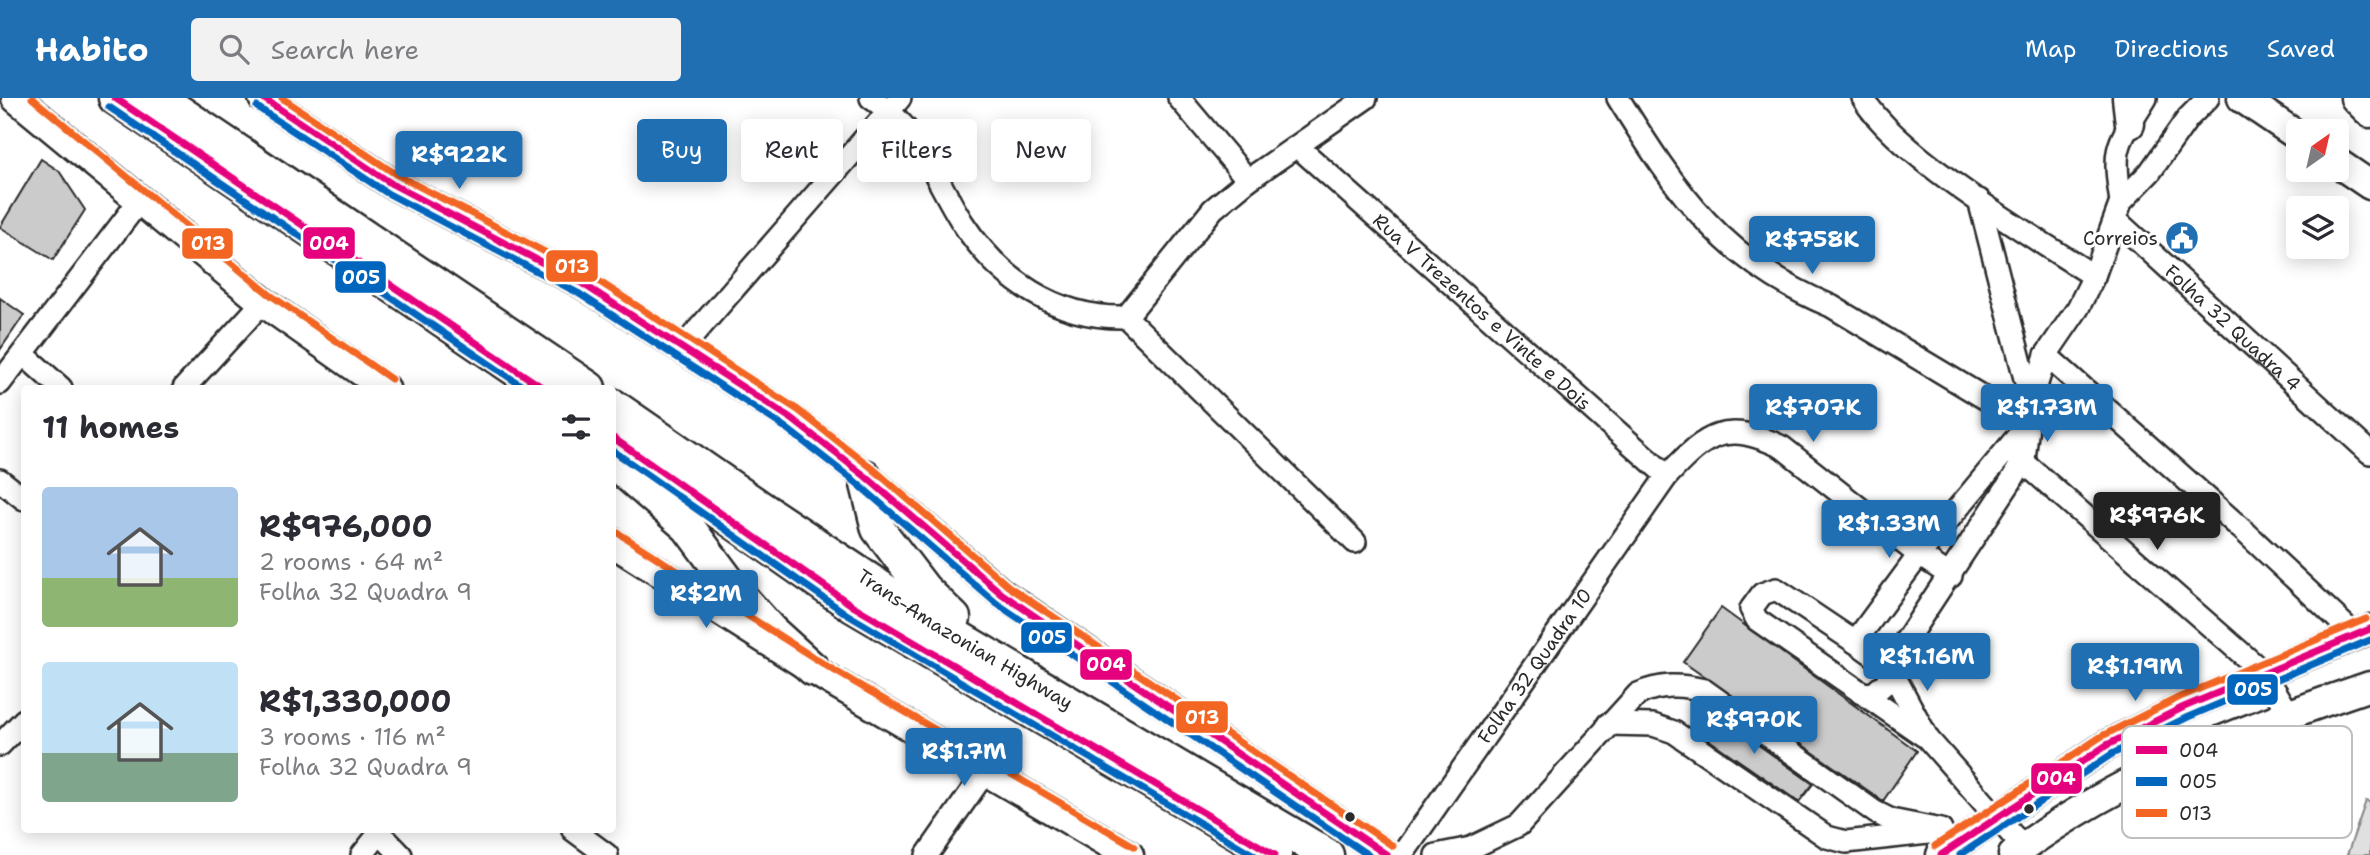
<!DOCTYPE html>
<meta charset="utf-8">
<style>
:root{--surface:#fff;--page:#f2f2f3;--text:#2b2b33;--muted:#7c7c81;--accent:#1f6fb2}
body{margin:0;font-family:"Shantell Sans",sans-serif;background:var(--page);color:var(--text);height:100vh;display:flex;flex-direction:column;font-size:26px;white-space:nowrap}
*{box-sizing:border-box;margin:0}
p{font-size:23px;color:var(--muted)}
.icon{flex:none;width:38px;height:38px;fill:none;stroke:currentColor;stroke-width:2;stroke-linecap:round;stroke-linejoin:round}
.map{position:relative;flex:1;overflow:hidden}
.sheet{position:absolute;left:21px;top:287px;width:595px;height:448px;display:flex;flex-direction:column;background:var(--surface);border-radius:7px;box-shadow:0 4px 18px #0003}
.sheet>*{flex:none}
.banner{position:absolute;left:637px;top:21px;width:665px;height:63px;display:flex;gap:14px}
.needle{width:46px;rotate:34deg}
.fabs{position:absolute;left:2286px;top:21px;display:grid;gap:14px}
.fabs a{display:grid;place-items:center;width:63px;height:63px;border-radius:7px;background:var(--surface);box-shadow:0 4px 18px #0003;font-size:35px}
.price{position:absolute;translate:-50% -60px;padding:0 16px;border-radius:7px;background:var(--accent);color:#fff;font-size:23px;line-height:46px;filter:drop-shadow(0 2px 4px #0008)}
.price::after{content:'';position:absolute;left:50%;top:42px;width:21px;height:16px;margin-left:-10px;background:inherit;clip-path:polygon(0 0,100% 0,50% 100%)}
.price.on{background:#222;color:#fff}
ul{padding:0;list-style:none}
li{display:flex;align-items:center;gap:21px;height:175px;padding:0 21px}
li span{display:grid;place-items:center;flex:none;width:196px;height:140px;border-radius:7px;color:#555}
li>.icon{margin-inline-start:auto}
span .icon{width:84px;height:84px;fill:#fffc;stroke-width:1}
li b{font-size:30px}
h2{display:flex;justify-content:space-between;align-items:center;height:84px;padding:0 21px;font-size:30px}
.tag{padding:0 24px;border-radius:7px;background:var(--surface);box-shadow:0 4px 18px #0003;font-size:24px;line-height:63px}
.tag.on{background:var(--accent);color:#fff}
header{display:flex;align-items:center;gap:42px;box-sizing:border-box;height:98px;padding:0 35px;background:var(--accent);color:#fff}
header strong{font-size:33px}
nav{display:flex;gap:38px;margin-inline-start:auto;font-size:24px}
.search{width:490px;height:63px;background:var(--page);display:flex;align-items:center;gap:18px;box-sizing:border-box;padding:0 24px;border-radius:7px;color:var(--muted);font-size:26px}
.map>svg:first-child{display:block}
.green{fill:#e0e0e0;stroke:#868686;stroke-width:2}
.building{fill:#cbcbcb;stroke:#2b2b2b;stroke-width:2}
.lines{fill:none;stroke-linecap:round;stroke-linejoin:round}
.minor-casing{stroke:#2b2b2b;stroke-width:26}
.major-casing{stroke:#2b2b2b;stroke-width:33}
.highway-casing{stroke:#2b2b2b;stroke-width:37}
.minor{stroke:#fff;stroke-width:21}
.major{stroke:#fff;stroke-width:28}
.highway{stroke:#fff;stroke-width:32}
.bus-1-casing{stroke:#fff;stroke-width:12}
.bus-2-casing{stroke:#fff;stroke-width:12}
.bus-3-casing{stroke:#fff;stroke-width:12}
.bus-1{stroke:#e5007d;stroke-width:7}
.bus-2{stroke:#0065bd;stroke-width:7}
.bus-3{stroke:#f26522;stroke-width:7}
.bus-dot{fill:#2b2b2b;stroke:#fff;stroke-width:2.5}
.labels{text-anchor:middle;stroke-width:6;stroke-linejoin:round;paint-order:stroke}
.poi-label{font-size:19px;fill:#2b2b2b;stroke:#fff;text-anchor:end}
.street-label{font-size:19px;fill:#2b2b2b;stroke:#fff}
.key{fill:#fff;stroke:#bfbfbf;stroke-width:2}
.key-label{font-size:19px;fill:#2b2b2b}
.line-badge{stroke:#fff;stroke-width:2.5}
.badge-label{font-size:19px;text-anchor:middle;font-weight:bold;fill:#fff}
</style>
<header>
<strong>Habito</strong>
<div class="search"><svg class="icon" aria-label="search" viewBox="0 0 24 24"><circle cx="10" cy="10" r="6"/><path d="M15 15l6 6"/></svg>Search here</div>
<nav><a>Map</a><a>Directions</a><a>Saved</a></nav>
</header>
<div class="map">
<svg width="2370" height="757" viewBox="0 0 2370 757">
<rect width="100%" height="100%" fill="#fff"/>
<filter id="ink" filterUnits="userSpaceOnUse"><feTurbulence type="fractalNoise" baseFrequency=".0143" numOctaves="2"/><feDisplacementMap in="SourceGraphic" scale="14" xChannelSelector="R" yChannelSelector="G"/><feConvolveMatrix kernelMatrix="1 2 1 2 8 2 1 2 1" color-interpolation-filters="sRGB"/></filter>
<g filter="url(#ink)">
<path class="green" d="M2366,703L2370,704V757H2347Z"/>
<path class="building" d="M41,61L59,73L85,112L53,162L0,129Z
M0,200L24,217L0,252Z
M1721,510L1917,653L1883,703L1683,564Z
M1711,613L1813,686L1799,704L1696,633Z"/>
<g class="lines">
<g class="minor-casing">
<g id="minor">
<path d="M871,0C920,31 933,78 962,124C999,181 1056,221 1126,219L1355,444"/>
<path d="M1179,0L1248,82"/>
<path d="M1618,0C1678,96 1722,163 1831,208L2028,326"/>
<path d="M1863,0C1896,57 2036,141 2094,178"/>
<path id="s1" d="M1298,49L1667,378"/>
<path d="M1979,102L2030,300"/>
<path d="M2121,104C2112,47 2117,48 2146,0"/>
<path id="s2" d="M2116,122L2370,355"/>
<path d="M1126,219L1213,111L1248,82L1366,0"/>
<path d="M683,249L900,0"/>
<path d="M23,256L61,290"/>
<path d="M2046,257L2245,434L2356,538"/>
<path d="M0,285L140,102"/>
<path d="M184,290L263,204"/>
<path d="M2012,354L2265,576L2289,616"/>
<path d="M0,382L24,401"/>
<path d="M1855,544L1776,491L1762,496L1751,511L1757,522L1924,638"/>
<path d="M1861,595L1873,596L1888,583L1889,568L2011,383L2024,361L2031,304L2046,257L2078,210L2094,178L2121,104L2150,74L2188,20L2208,0"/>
<path d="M1608,626L1653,627L1674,634L1827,739L1846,744L1928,735"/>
<path d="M0,647L24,622"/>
<path d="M377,732L401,757"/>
<path d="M573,732L607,757"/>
<path d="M2023,749L1928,641L1889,568L1855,544L1919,457L2028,326"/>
<path d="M362,757L382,732"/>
<path d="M927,757L985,674"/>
<path id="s3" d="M1402,757L1667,378C1707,335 1726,322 1782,349L1919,457L1951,478"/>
<path d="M1436,757L1471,750L1519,727L1638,596C1660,586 1680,586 1704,592L1875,714L1891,722L1941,732"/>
</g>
</g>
<g class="major-casing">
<path id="major" d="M16,0L263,204L385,290
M263,0L392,86L583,186L792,321L865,378L1002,496L1387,757
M2127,0L2130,26
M2242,0L2298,38
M2355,0L2370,15
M2336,64L2370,87
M612,444L825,579L1129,757
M1941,757L2107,647L2184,609L2370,531
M2013,757C2121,676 2243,631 2370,588"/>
</g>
<g class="highway-casing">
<g id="highway">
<path d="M115,0L543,290"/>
<path d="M159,0L589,290"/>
<path id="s4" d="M612,307L764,412L936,526L1327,757"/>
<path d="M612,339L853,508L1275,757"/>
<path d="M612,363L688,429L737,495L770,532L813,571"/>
<path d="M865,378L878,431L924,491L954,520"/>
</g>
</g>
<use href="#minor" class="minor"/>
<use href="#major" class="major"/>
<use href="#highway" class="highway"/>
<g class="bus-1-casing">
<path id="bus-1" d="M115,0L543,290
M263,0L392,86L583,186L792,321L865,378L1002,496L1387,757
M612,339L853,508L1275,757
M1941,757L2107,647L2184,609L2370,531"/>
</g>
<g class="bus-2-casing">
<path id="bus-2" d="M109,9L525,290
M257,9L387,95L578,195L786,330L858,386L996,505L1368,757
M612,352L848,517L1254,757
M1960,757L2112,656L2188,619L2370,542"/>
</g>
<g class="bus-3-casing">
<path id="bus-3" d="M32,0L269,196L391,281
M282,0L397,77L589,177L798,312L872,370L1008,488L1393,748
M618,435L830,570L1134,748
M1935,748L2102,638L2180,599L2366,521"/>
</g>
<use href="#bus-1" class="bus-1"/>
<use href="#bus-2" class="bus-2"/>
<use href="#bus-3" class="bus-3"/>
</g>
</g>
<defs>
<g id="civic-disc" transform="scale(1.75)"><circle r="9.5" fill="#1f6fb2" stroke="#fff"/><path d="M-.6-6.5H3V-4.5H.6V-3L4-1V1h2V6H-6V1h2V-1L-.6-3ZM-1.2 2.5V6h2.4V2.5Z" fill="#fff"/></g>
</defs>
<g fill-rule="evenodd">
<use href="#civic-disc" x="2182" y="140"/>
</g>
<g class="bus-dot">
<circle cx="2029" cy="711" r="6"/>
<circle cx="1350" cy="719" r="6"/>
</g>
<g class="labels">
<g class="poi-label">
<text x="2158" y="147">Correios</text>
</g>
<g class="street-label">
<text dy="7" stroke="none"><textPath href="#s1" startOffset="247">Rua V Trezentos e Vinte e Dois</textPath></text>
<text dy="7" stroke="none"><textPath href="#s2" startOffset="159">Folha 32 Quadra 4</textPath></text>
<text dy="7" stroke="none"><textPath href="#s4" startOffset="424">Trans-Amazonian Highway</textPath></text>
<text dy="7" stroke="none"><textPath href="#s3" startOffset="231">Folha 32 Quadra 10</textPath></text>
</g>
</g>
<rect x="2122" y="628" width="230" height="112" rx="10" class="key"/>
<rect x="2136" y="648" width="31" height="8" fill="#e5007d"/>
<rect x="2136" y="679" width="31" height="9" fill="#0065bd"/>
<rect x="2136" y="711" width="31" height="8" fill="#f26522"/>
<g class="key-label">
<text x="2179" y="659">004</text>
<text x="2179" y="690">005</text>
<text x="2179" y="722">013</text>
</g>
<g class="line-badge">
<rect x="302" y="128" width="54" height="34" rx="7" fill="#e5007d"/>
<rect x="181" y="129" width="53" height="33" rx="7" fill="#f26522"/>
<rect x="545" y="151" width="54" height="34" rx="7" fill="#f26522"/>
<rect x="334" y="162" width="53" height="34" rx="7" fill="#0065bd"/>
<rect x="1020" y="523" width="53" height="33" rx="7" fill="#0065bd"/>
<rect x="1079" y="550" width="54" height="33" rx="7" fill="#e5007d"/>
<rect x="2226" y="575" width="53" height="33" rx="7" fill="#0065bd"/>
<rect x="1175" y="602" width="54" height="34" rx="7" fill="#f26522"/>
<rect x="2030" y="664" width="53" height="33" rx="7" fill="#e5007d"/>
</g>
<g class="badge-label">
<text x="329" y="152">004</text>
<text x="208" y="152">013</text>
<text x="572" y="175">013</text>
<text x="361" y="186">005</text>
<text x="1047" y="546">005</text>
<text x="1106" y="573">004</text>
<text x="2253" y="598">005</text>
<text x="1202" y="626">013</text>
<text x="2056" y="687">004</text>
</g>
</svg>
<div class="fabs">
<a><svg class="needle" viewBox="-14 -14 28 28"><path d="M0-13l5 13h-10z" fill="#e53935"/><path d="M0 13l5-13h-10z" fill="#7c7c81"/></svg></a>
<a><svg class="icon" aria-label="layers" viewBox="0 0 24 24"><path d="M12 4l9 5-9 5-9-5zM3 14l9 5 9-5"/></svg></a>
</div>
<b class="price" style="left:459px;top:93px">R$922K</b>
<b class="price" style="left:1812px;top:178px">R$758K</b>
<b class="price" style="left:1813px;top:346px">R$707K</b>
<b class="price" style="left:2047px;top:346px">R$1.73M</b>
<b class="price on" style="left:2157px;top:454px">R$976K</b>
<b class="price" style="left:1889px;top:462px">R$1.33M</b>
<b class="price" style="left:706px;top:532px">R$2M</b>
<b class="price" style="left:1927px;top:595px">R$1.16M</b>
<b class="price" style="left:2135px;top:605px">R$1.19M</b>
<b class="price" style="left:1754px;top:658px">R$970K</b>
<b class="price" style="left:964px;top:690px">R$1.7M</b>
<div class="banner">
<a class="tag on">Buy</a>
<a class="tag">Rent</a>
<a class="tag">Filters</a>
<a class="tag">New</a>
</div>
<section class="sheet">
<h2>11 homes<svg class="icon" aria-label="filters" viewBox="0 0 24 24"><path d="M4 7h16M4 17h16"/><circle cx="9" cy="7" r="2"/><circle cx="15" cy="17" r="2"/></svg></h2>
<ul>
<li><span style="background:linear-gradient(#a9c7e8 65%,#8fb573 0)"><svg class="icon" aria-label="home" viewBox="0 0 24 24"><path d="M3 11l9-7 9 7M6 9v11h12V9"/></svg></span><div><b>R$976,000</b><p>2 rooms · 64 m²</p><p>Folha 32 Quadra 9</p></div></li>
<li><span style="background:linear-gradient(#bfe0f5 65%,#7fa58c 0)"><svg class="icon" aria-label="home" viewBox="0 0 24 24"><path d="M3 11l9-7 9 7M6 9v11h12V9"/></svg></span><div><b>R$1,330,000</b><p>3 rooms · 116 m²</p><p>Folha 32 Quadra 9</p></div></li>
</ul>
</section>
</div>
